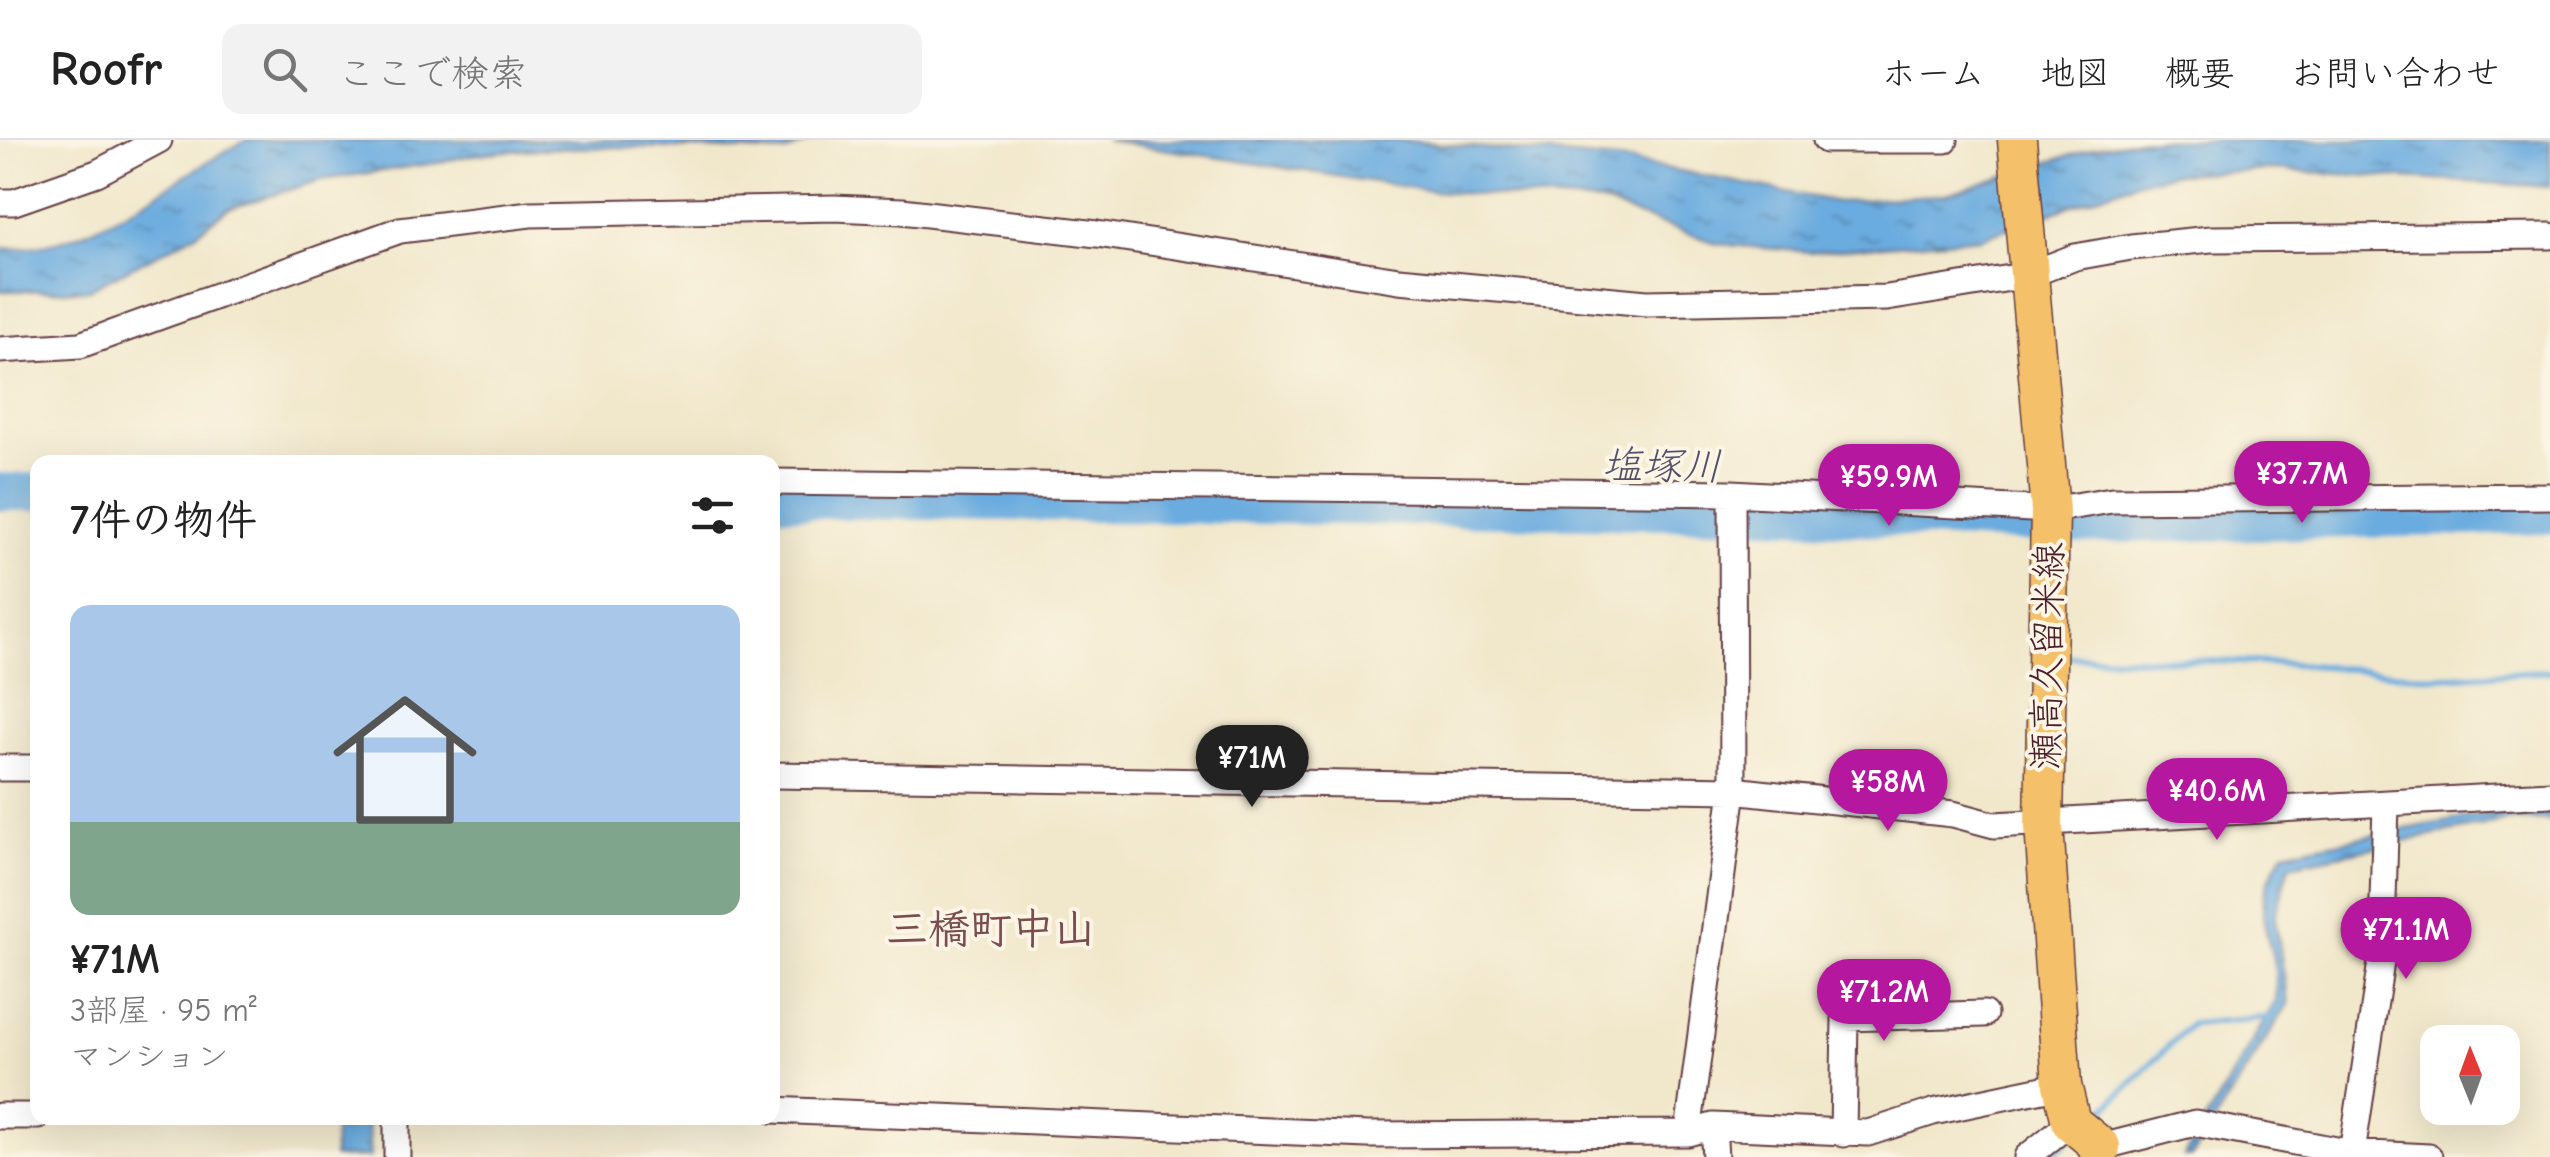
<!DOCTYPE html>
<html lang="ja">
<meta charset="utf-8">
<style>
:root{--surface:#fff;--page:#f2f2f2;--text:#222;--muted:#767676;--line:#e0e0e0;--accent:#b5179e}
body{margin:0;font-family:"Comic Neue","Klee One",sans-serif;background:var(--page);color:var(--text);height:100vh;display:flex;flex-direction:column;font-size:38px;white-space:nowrap}
*{box-sizing:border-box;margin:0}
p{font-size:32px;color:var(--muted)}
.icon{flex:none;width:55px;height:55px;fill:none;stroke:currentColor;stroke-width:2;stroke-linecap:round;stroke-linejoin:round}
.map{position:relative;flex:1;overflow:hidden}
.side{position:absolute;left:30px;top:315px;width:750px;height:670px;display:flex;flex-direction:column;background:var(--surface);border-radius:20px;box-shadow:0 10px 40px #0002}
.side>*{flex:none}
.needle{width:65px;rotate:359deg}
.buttons{position:absolute;left:2420px;top:885px;display:grid;gap:20px}
.buttons a{display:grid;place-items:center;width:100px;height:100px;border-radius:20px;background:var(--surface);box-shadow:0 10px 40px #0002;font-size:50px}
.price{position:absolute;translate:-50% -85px;padding:0 22px;border-radius:35px;background:var(--accent);color:#fff;font-size:32px;line-height:65px;filter:drop-shadow(0 2px 5px #0008)}
.price::after{content:'';position:absolute;left:50%;top:60px;width:30px;height:22px;margin-left:-15px;background:inherit;clip-path:polygon(0 0,100% 0,50% 100%)}
.price.on{background:#222;color:#fff}
ul{padding:0;list-style:none}
li{display:grid;align-content:center;gap:20px;height:530px;padding:0 40px}
li+li{border-top:2px solid var(--line)}
li span{display:grid;place-items:center;height:310px;border-radius:20px;color:#555}
li>.icon{margin-inline-start:auto}
span .icon{width:180px;height:180px;fill:#fffc;stroke-width:1}
li b{font-size:42px}
h2{display:flex;justify-content:space-between;align-items:center;height:120px;padding:0 40px;font-size:42px}
header{display:flex;align-items:center;gap:60px;box-sizing:border-box;height:140px;padding:0 50px;background:var(--surface);border-bottom:2px solid var(--line)}
header strong{font-size:48px}
nav{display:flex;gap:55px;margin-inline-start:auto;font-size:35px}
.search{width:700px;height:90px;background:var(--page);display:flex;align-items:center;gap:25px;box-sizing:border-box;padding:0 35px;border-radius:20px;color:var(--muted);font-size:38px}
.map>svg:first-child{display:block}
.water{fill:url(#water-ripples);stroke:#5a6685;stroke-width:2.5}
.lines{fill:none;stroke-linecap:round;stroke-linejoin:round}
.stream{stroke:#6aacdf;stroke-width:6}
.river{stroke:#6aacdf;stroke-width:38}
.street-casing{stroke:#633d43;stroke-width:29}
.primary-casing{stroke:#633d43;stroke-width:41}
.street{stroke:#fff;stroke-width:25}
.primary{stroke:#f4c16a;stroke-width:38}
.labels{text-anchor:middle;stroke-width:8;stroke-linejoin:round;paint-order:stroke}
.street-label{font-size:38px;fill:#4a1f2b;stroke:#fcf5e5}
.water-label{font-size:40px;font-style:italic;fill:#55506a;stroke:#fcf5e5}
.quarter-label{font-size:42px;font-weight:bold;fill:#7a4d4f;stroke:#fcf5e5}
</style>
<header>
<strong>Roofr</strong>
<div class="search"><svg class="icon" aria-label="search" viewBox="0 0 24 24"><circle cx="10" cy="10" r="6"/><path d="M15 15l6 6"/></svg>ここで検索</div>
<nav><a>ホーム</a><a>地図</a><a>概要</a><a>お問い合わせ</a></nav>
</header>
<div class="map">
<svg width="2550" height="1017" viewBox="0 0 2550 1017">
<defs>
<pattern id="water-ripples" width="26" height="14" patternUnits="userSpaceOnUse" patternTransform="scale(2.5)"><rect width="26" height="14" fill="#6aacdf"/><path d="M2 4q2-2 4 0t4 0M15 11q2-2 4 0t4 0" fill="none" stroke="#598bb5"/></pattern>
</defs>
<rect width="100%" height="100%" fill="#fcf5e5"/>
<filter id="ink" filterUnits="userSpaceOnUse"><feTurbulence type="fractalNoise" baseFrequency=".01" numOctaves="2"/><feDisplacementMap in="SourceGraphic" scale="20" xChannelSelector="R" yChannelSelector="G"/><feConvolveMatrix kernelMatrix="1 2 1 2 8 2 1 2 1" color-interpolation-filters="sRGB"/></filter>
<filter id="wash" filterUnits="userSpaceOnUse"><feTurbulence type="fractalNoise" baseFrequency=".0048" numOctaves="4" result="noise"/><feDisplacementMap in="SourceGraphic" scale="40" xChannelSelector="R" yChannelSelector="G"/><feGaussianBlur stdDeviation="2.25" result="paint"/><feColorMatrix in="noise" values="0 0 0 0 0 0 0 0 0 0 0 0 0 0 0 0 0 1.4 0 .05"/><feComposite in="paint" operator="in"/></filter>
<g filter="url(#wash)">
<rect width="100%" height="100%" fill="#f1e8cc"/>
<path class="water" d="M247,0H814L784,13C700,8 514,0 443,22L321,40L228,69L192,96L88,150L0,151V108C90,114 170,38 247,0Z
M1105,0H1397L1629,21L1838,62L1947,54L2094,8L2142,0H2550V47L2275,30L2172,34L2139,41L1981,98L1810,112L1718,104L1602,63L1433,51Z
M2529,666L2550,667V680H2507L2290,725L2275,777L2288,864L2192,1017H2184L2276,861C2281,797 2240,779 2284,712Z
M335,978H367L370,1017H333Z"/>
<g class="lines">
<path class="stream" d="M2062,516L2298,524L2434,537L2550,531
M2092,982L2191,884L2274,877
M2048,1017L2070,999"/>
<path class="river" d="M0,352H38
M772,359L1743,371L2064,385L2550,375"/>
</g>
</g>
<g filter="url(#ink)">
<g class="lines">
<g class="street-casing">
<path id="street" d="M1826,0H1945
M0,62H14L97,33L159,0
M0,210L80,205L400,90L530,74L834,68L902,71L1097,94L1399,140L1647,163L1887,158L2029,135L2075,117L2131,107L2211,99L2550,96
M772,342L1732,353L1733,650L1688,993
M1732,353L2050,370L2112,360L2550,356
M0,628H38
M772,635L1733,650L1953,674L1994,685L2550,654
M772,970L1368,995L1688,993L1713,986L1868,993L1933,972L2062,945
M0,976H38
M397,978V1017
M1713,986L1715,1017
M1843,994L1845,878L1984,874
M2101,1007L2195,983L2352,1013L2429,1017
M2352,1013L2381,822L2386,665
M2027,1017L2071,982"/>
</g>
<g class="primary-casing">
<path id="primary" d="M2017,0L2050,370L2044,685L2062,945L2071,982L2101,1007L2099,1017"/>
</g>
<use href="#street" class="street"/>
<use href="#primary" class="primary"/>
</g>
</g>
<g class="labels">
<g class="street-label">
<text transform="translate(2047 516) rotate(-89)" y="13">瀬高久留米線</text>
</g>
<g class="water-label">
<text transform="translate(1662 325) rotate(1)" y="14">塩塚川</text>
</g>
<g class="quarter-label">
<text x="991" y="803">三橋町中山</text>
</g>
</g>
</svg>
<div class="buttons">
<a><svg class="needle" viewBox="-14 -14 28 28"><path d="M0-13l5 13h-10z" fill="#e53935"/><path d="M0 13l5-13h-10z" fill="#767676"/></svg></a>
</div>
<b class="price" style="left:2302px;top:386px">¥37.7M</b>
<b class="price" style="left:1889px;top:389px">¥59.9M</b>
<b class="price on" style="left:1252px;top:670px">¥71M</b>
<b class="price" style="left:1888px;top:694px">¥58M</b>
<b class="price" style="left:2217px;top:703px">¥40.6M</b>
<b class="price" style="left:2406px;top:842px">¥71.1M</b>
<b class="price" style="left:1884px;top:904px">¥71.2M</b>
<section class="side">
<h2>7件の物件<svg class="icon" aria-label="filters" viewBox="0 0 24 24"><path d="M4 7h16M4 17h16"/><circle cx="9" cy="7" r="2"/><circle cx="15" cy="17" r="2"/></svg></h2>
<ul>
<li><span style="background:linear-gradient(#a9c7e8 70%,#7fa58c 0)"><svg class="icon" aria-label="home" viewBox="0 0 24 24"><path d="M3 11l9-7 9 7M6 9v11h12V9"/></svg></span><div><b>¥71M</b><p>3部屋 · 95 m²</p><p>マンション</p></div></li>
</ul>
</section>
</div>
